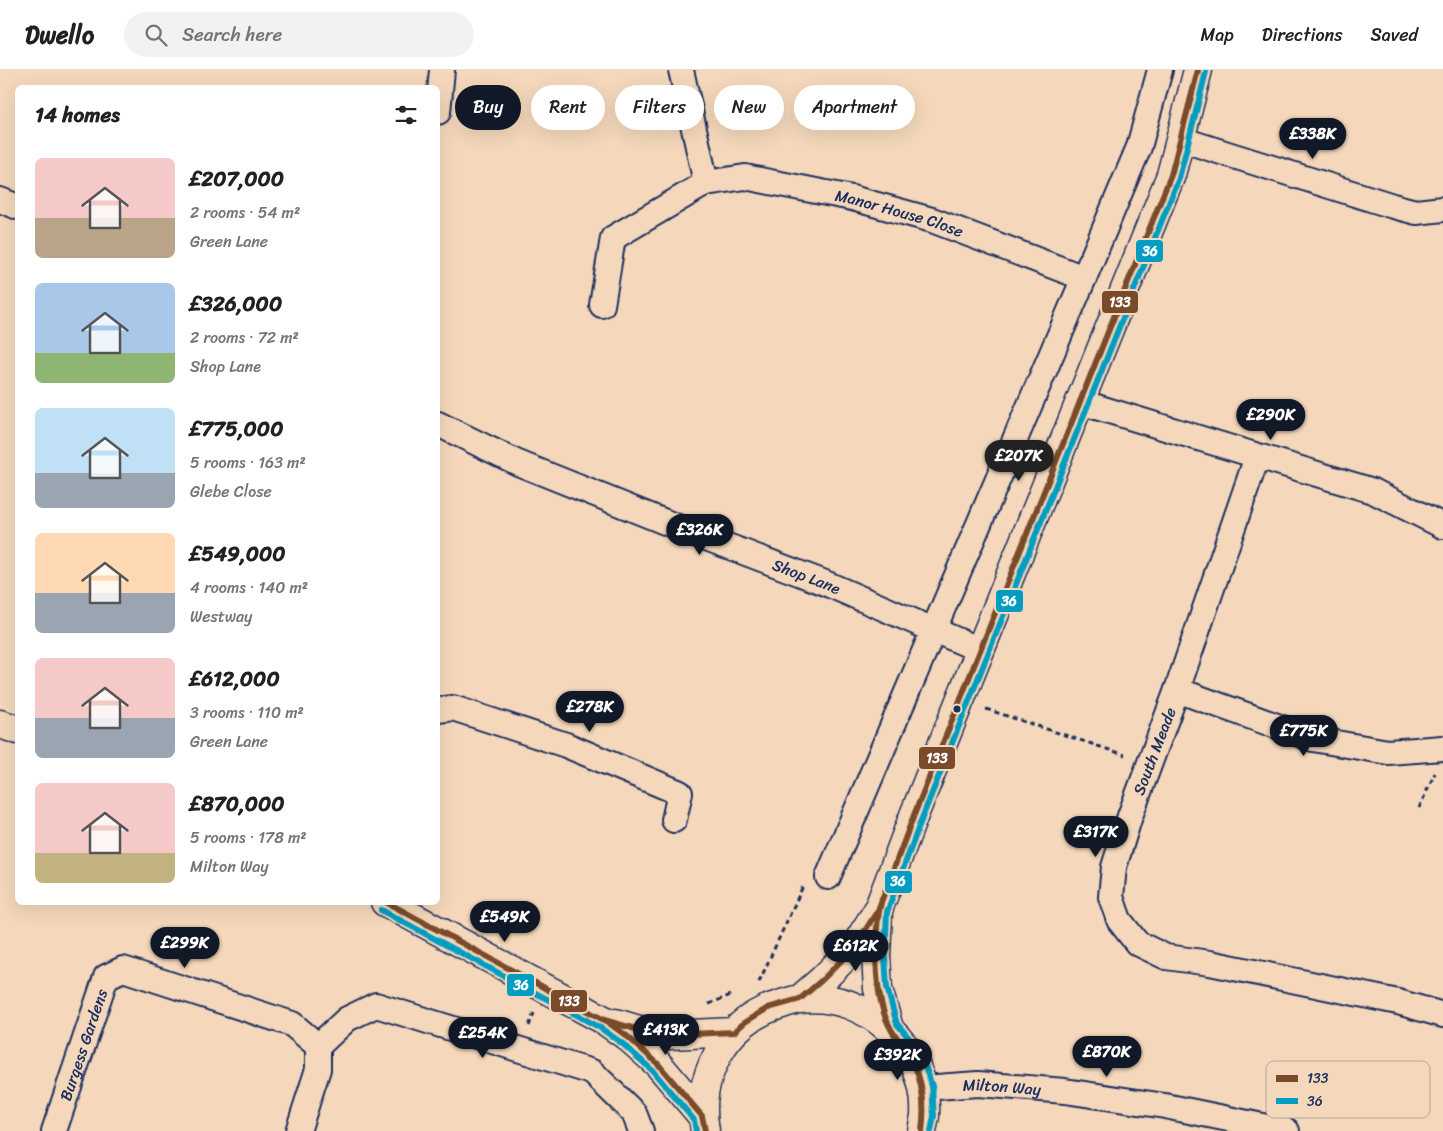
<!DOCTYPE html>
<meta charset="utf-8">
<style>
:root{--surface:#fff;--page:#f2f2f2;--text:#202124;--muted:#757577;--line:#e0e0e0;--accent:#111827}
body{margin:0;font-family:Sriracha,sans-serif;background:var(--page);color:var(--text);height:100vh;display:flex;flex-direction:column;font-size:19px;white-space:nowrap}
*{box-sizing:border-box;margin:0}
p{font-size:16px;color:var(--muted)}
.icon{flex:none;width:28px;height:28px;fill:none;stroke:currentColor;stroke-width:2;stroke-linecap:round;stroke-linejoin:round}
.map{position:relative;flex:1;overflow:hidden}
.drawer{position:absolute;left:15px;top:15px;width:425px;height:820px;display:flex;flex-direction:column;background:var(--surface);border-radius:8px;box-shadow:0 5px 20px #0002}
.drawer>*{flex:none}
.top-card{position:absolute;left:455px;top:15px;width:475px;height:45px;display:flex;gap:10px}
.price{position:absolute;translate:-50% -42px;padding:0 11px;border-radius:18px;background:var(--accent);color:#fff;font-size:16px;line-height:32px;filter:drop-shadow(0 1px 2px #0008)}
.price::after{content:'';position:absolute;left:50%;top:30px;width:15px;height:11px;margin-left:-8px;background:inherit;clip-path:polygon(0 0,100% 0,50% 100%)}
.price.active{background:#222;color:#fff}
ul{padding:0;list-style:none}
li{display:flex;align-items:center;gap:15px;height:125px;padding:0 20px}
li span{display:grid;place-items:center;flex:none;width:140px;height:100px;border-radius:8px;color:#555}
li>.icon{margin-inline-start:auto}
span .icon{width:60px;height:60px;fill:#fffc;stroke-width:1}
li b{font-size:21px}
h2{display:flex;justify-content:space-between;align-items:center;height:60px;padding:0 20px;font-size:21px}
.chip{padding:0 18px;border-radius:22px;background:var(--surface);box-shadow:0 5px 20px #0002;font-size:18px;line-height:45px}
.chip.active{background:var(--accent);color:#fff}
header{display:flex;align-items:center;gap:30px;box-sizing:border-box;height:70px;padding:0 25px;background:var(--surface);border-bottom:1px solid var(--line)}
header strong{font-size:24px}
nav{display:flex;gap:28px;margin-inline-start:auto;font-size:18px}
.search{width:350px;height:45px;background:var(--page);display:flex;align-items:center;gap:12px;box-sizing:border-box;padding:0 18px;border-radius:28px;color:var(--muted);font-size:19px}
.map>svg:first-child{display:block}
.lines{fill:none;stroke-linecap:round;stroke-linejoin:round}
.street-casing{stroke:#1b2f5e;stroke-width:28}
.secondary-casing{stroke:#1b2f5e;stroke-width:31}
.path{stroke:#1b2f5e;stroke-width:3;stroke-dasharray:5 4;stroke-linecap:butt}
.street{stroke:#f5d8bb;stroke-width:24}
.secondary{stroke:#f5d8bb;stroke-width:28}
.bus-1-casing{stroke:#f5d8bb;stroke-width:10}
.bus-2-casing{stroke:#f5d8bb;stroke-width:10}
.bus-1{stroke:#7a4b2a;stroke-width:6}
.bus-2{stroke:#039dc3;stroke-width:6}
.bus-dot{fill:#1b2f5e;stroke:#f5d8bb;stroke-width:2}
.labels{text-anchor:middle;stroke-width:4.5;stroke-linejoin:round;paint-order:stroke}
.street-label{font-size:16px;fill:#1b2f5e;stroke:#f5d8bb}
.key{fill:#f5d8bb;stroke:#b4a59f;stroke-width:1}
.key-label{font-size:14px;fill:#1b2f5e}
.line-badge{stroke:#f5d8bb;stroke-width:2}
.badge-label{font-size:14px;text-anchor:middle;font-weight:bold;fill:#fff}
</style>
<header>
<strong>Dwello</strong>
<div class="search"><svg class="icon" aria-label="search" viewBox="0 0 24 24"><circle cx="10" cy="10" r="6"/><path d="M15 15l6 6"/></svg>Search here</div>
<nav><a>Map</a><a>Directions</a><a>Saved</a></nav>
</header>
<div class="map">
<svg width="1443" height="1061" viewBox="0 0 1443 1061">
<rect width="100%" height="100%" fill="#f5d8bb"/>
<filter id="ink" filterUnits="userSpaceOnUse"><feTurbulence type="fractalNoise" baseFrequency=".02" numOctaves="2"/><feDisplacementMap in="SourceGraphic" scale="10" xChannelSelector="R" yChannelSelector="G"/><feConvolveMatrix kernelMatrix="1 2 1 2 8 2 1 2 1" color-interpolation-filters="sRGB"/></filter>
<g filter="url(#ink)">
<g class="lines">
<g class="street-casing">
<g id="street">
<path d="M681,0L706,113"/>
<path d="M438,42L442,0"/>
<path d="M1180,69L1393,136L1416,142L1443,139"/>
<path d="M0,130L18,137"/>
<path id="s1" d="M602,235L613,168L706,113L745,107L852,128L932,150L1084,208"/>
<path d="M1080,332L1373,421L1443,456"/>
<path id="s2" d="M438,354L518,393L680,458L825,513L980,580"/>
<path d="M1257,387L1177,620L1130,746L1114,797L1111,827L1119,850L1137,873L1166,887L1210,893L1398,932L1443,945"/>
<path d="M1177,620L1313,669L1388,682L1443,678"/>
<path d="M438,640L453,638L566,675L680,723L674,750"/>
<path d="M828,807L1084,208L1139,77L1160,0"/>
<path d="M318,976L347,949L376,935L592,1002L634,1043L641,1061"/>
<path id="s3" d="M923,1018L978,1014L1065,1021L1165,1036L1287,1061"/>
<path id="s4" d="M54,1061L106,907L123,899L292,954L318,976V999L298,1061"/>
</g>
</g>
<g class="secondary-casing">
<path id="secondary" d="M0,654L18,660
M385,832L604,950L628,967L658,994L702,1046
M878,841L876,886L878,919L889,958
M800,929L822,910L854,878L878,840L914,745L1171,105L1198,0
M615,953L639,960L669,965L734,962
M705,1061C700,1032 704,1010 718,984C732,959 753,942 782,934C788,932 794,930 800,929C867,921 929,979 925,1046C924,1051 923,1056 922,1061"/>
</g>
<path class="path" d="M986,639L1125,685
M1419,738L1435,703
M759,912L803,816
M709,934L733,924
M529,956L534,943"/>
<use href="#street" class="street"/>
<use href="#secondary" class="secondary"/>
<g class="bus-1-casing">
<path id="bus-1" d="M882,828C873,861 873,929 891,959C894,966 901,971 905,977C922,1003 926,1031 922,1061
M386,832L604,950L639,960L669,965L734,962L745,952L768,938L800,929L822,910L854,878L878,840L914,745L1171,105L1198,0
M605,950L628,967L658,994L702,1046L705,1061"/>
</g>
<g class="bus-2-casing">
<path id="bus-2" d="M381,840L599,957L623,974L652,1000L694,1050L696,1061
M931,1061L934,1046L932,1016L924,993L910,969L897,954L887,918L885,886L887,842L922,748L1179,108L1206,2"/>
</g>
<use href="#bus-1" class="bus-1"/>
<use href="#bus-2" class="bus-2"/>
</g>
</g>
<circle class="bus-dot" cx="957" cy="639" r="4.5"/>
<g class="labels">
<g class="street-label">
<text dy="6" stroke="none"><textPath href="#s1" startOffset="374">Manor House Close</textPath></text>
<text dy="6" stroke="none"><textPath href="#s2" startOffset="399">Shop Lane</textPath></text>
<text transform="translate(1154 681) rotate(-69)" y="6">South Meade</text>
<text dy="6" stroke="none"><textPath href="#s4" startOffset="91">Burgess Gardens</textPath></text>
<text dy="6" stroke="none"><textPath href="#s3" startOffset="79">Milton Way</textPath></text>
</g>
</g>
<rect x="1266" y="991" width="164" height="57" rx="8" class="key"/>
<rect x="1276" y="1005" width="22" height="7" fill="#7a4b2a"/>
<rect x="1276" y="1028" width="22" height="6" fill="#039dc3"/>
<g class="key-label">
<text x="1307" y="1013">133</text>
<text x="1307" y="1036">36</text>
</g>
<g class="line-badge">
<rect x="1135" y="169" width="29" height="24" rx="5" fill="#039dc3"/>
<rect x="1101" y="220" width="38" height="24" rx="5" fill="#7a4b2a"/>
<rect x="995" y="519" width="29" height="24" rx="5" fill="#039dc3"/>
<rect x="918" y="676" width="38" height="24" rx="5" fill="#7a4b2a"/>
<rect x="884" y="800" width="29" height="24" rx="5" fill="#039dc3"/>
<rect x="506" y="903" width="29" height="24" rx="5" fill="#039dc3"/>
<rect x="550" y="919" width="38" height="24" rx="5" fill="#7a4b2a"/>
</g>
<g class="badge-label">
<text x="1150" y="186">36</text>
<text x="1120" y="237">133</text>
<text x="1009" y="536">36</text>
<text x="937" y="693">133</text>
<text x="898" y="816">36</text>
<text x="521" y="920">36</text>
<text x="569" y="936">133</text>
</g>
</svg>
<b class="price" style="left:1313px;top:90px">£338K</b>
<b class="price" style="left:1271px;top:371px">£290K</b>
<b class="price active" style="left:1019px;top:412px">£207K</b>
<b class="price" style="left:700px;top:486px">£326K</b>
<b class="price" style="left:590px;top:663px">£278K</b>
<b class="price" style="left:1304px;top:687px">£775K</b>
<b class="price" style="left:1096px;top:788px">£317K</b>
<b class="price" style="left:505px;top:873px">£549K</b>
<b class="price" style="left:185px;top:899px">£299K</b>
<b class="price" style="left:856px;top:902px">£612K</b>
<b class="price" style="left:666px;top:986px">£413K</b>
<b class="price" style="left:483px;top:989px">£254K</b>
<b class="price" style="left:1107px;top:1008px">£870K</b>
<b class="price" style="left:898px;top:1011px">£392K</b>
<div class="top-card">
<a class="chip active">Buy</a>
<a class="chip">Rent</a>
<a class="chip">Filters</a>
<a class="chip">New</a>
<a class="chip">Apartment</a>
</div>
<section class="drawer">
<h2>14 homes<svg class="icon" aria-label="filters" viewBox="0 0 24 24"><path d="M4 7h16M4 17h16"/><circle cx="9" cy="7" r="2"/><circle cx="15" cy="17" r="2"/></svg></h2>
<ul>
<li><span style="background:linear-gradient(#f6c9c9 60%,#b9a48a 0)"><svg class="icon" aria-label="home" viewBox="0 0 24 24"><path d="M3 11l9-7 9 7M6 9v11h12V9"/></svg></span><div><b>£207,000</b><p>2 rooms · 54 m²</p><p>Green Lane</p></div></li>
<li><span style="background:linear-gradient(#a9c7e8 70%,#8fb573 0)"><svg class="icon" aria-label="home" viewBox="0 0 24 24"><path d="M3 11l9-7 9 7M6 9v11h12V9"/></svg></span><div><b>£326,000</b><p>2 rooms · 72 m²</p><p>Shop Lane</p></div></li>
<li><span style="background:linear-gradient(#bfe0f5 65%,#9aa5b1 0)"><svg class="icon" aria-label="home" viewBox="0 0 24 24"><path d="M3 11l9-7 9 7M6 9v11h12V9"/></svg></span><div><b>£775,000</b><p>5 rooms · 163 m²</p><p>Glebe Close</p></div></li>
<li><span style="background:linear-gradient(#ffd9b3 60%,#9aa5b1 0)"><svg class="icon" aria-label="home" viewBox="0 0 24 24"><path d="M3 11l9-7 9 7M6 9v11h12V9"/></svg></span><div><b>£549,000</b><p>4 rooms · 140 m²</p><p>Westway</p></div></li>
<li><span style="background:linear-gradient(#f6c9c9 60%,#9aa5b1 0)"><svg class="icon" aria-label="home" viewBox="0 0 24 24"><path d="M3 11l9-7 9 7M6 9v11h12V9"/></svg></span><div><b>£612,000</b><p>3 rooms · 110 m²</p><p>Green Lane</p></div></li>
<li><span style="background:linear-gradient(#f6c9c9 70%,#c2b280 0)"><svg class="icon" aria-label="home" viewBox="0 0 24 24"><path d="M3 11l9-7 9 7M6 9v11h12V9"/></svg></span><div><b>£870,000</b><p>5 rooms · 178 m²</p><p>Milton Way</p></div></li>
</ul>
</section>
</div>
